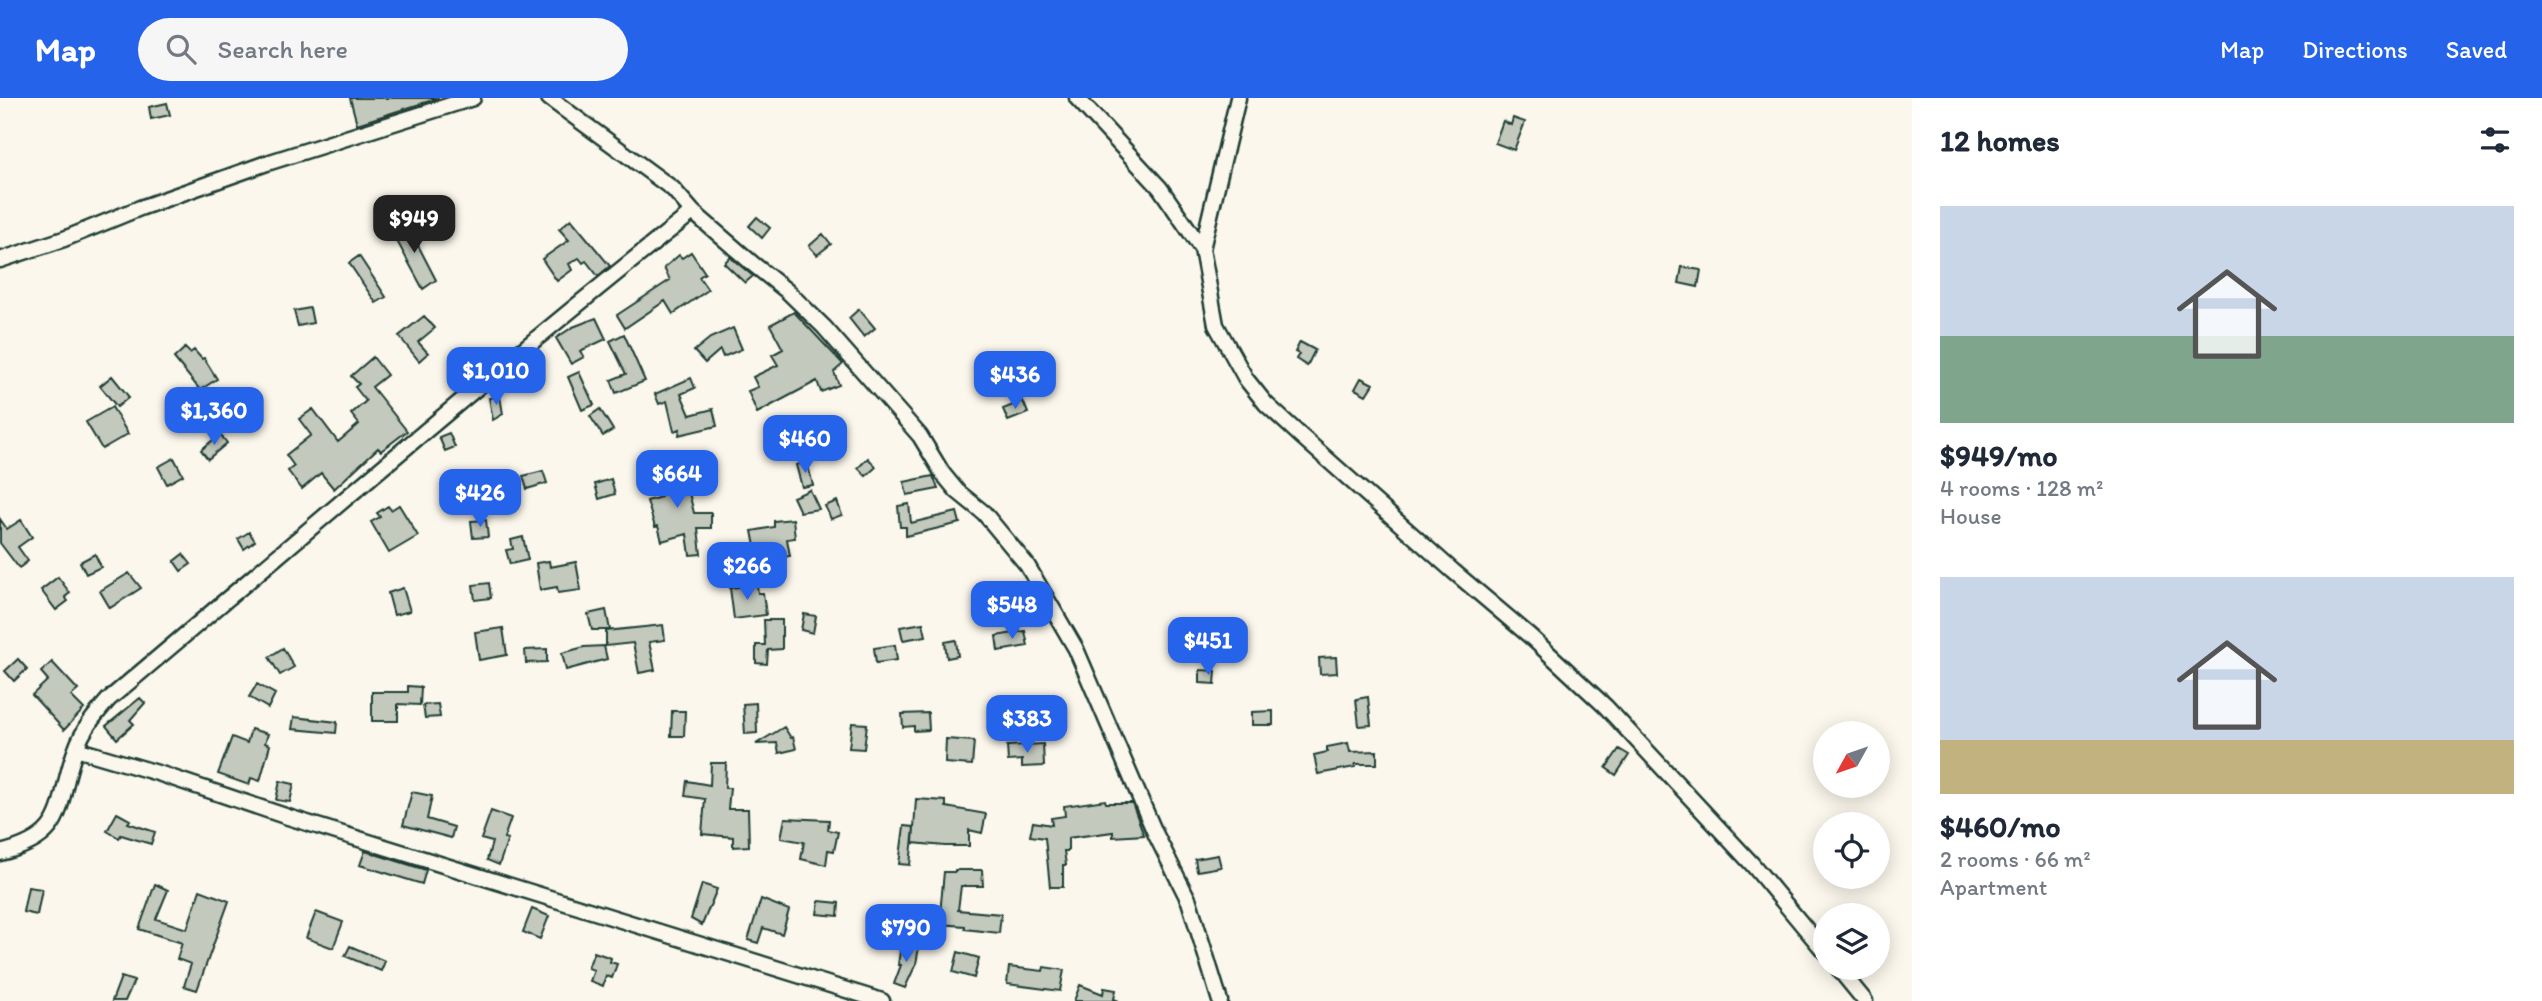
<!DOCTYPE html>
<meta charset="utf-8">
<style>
:root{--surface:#fff;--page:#f6f6f7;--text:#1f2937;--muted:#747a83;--accent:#2563eb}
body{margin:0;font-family:Itim,sans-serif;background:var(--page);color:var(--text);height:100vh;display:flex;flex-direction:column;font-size:26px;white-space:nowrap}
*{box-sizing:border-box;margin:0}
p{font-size:23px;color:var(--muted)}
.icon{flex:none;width:38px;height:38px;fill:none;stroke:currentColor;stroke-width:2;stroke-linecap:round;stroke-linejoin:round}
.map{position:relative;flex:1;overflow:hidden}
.details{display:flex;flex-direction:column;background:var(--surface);width:630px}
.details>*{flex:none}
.needle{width:46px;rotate:230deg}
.buttons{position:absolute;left:1813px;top:623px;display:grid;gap:14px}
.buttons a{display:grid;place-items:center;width:77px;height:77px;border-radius:50%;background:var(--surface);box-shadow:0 4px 18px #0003;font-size:35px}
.price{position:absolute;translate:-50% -60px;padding:0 16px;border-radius:14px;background:var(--accent);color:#fff;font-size:23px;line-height:46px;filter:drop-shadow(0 2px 4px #0008)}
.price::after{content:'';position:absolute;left:50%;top:42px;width:21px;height:16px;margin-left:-10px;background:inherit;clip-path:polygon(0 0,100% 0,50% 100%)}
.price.active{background:#222;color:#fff}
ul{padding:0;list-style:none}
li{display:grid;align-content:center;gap:14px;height:371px;padding:0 28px}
li span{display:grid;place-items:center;height:217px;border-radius:0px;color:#555}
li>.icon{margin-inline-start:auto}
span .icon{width:126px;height:126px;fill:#fffc;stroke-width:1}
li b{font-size:30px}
h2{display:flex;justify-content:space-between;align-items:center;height:84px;padding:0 28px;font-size:30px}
header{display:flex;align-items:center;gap:42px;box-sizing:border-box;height:98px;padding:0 35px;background:var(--accent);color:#fff}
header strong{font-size:33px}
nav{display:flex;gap:38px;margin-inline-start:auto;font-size:24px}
.search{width:490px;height:63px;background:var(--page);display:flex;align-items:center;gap:18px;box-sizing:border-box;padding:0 24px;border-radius:38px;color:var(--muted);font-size:26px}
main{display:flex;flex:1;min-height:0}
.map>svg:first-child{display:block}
.building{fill:#c4c9be;stroke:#1f3d34;stroke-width:2}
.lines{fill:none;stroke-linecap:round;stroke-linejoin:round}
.minor-casing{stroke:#1f3d34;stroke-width:19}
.minor{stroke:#fbf7ec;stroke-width:14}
</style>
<header>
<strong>Map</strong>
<div class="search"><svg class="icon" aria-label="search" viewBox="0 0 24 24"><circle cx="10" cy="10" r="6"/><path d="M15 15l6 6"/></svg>Search here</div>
<nav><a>Map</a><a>Directions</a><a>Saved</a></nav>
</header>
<main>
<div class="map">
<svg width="1912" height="903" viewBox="0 0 1912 903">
<rect width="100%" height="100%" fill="#fbf7ec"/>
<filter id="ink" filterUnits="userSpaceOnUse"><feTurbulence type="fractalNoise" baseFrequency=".0143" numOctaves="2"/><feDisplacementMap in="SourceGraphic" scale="14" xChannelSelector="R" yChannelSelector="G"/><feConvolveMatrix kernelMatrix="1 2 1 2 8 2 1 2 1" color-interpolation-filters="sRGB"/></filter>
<g filter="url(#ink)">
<path class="building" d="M350,0H439L357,26Z
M167,5L170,17L151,21L149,9Z
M1513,20L1525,24L1514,52L1495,45L1503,23L1511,27Z
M757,119L770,130L762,140L749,128Z
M571,121L610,168L598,178L586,163L583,165L579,160L569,166L572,172L557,183L542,161L569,142L559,131Z
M406,124L436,182L423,191L391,132Z
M823,136L831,146L817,157L809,148Z
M691,154L705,175L699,179L708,192L673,216L665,203L625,230L617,217L670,182L664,170L679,157L682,160Z
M359,158L386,199L376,205L349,165Z
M730,159L753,178L745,185L724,165Z
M1682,169L1701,172L1698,189L1679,185Z
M310,210L313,225L298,228L294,213Z
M859,211L875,230L864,239L849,220Z
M794,214L843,266L834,274L839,287L821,294L817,283L757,315L748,293L758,289L753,279L778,267L772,257L783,251L770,227Z
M424,218L435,230L418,244L428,255L419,263L399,238Z
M596,220L606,241L580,253L584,259L571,266L556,240L573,229Z
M733,230L742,251L723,259L720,252L705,265L694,253L710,240Z
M624,236L645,283L616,295L611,282L626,276L610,243Z
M1300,244L1315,252L1307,268L1296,261L1299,256L1295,254Z
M185,250L190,255L194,252L202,261L204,260L217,281L200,292L174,260Z
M373,259L387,277L372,289L407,333L381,353L378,350L334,391L321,375L302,391L288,373L294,368L286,357L311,337L299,321L313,311L338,344L359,326L351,316L366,303L355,289L359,286L351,278Z
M579,274L594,307L582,312L568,279Z
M112,278L129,299L117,309L100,288Z
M691,280L695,290L681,296L690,317L713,311L717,328L679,337L680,331L674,333L667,303L659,306L655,296Z
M1361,280L1373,286L1366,297L1355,291Z
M500,298L503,316L493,322L489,300Z
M1023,303L1028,315L1008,323L1003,311Z
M112,309L128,336L102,351L86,324Z
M600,311L613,332L603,338L590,318Z
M449,335L455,349L445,353L439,339Z
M220,336L227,345L208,361L201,352Z
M174,360L183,377L167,386L158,369Z
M667,360L670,384L685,378L694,415H711V430H698L701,456L690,457L687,436L662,443L658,428L655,429L647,403L661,399L656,361Z
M868,360L876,369L866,378L858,370Z
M807,364L813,387L802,389L796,367Z
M543,373L547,385L527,391L523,378Z
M933,378L938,391L907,397L904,384Z
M611,381L615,396L599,401L595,386Z
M810,392L819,411L800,414L793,399Z
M837,403L842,417L831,421L825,408Z
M909,406L911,425L957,414L960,425L906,438V429H900L898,408Z
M399,407L418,438L389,455L371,424L380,419L377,415L388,408L391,412Z
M0,421L7,431L21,422L32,439L18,449L28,463L19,470L0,445Z
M793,421L795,440L787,441L790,458L758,463L752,433L774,429V423Z
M486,422L488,439L473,440L471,423Z
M249,434L255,443L244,451L238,441Z
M523,439L528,462L510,466L506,452L513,451L511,442Z
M95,456L101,469L86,476L80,464Z
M183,456L191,466L181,473L174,463Z
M549,463L550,469L576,464L581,492L558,495L557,489L540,492L536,465Z
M129,475L141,490L110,510L100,493Z
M58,479L70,495L65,499L68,503L56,512L41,492Z
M489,485L491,500L475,502L473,487Z
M757,487L758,495H763L766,517L734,521L730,490Z
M403,490L410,513L394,517L388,495Z
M606,512L610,532H592L588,516Z
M804,516L816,518L813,535L801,532Z
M764,522H782V551L768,552L767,566L756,565V547H765Z
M923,525L926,538L903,542L900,529Z
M663,527L665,542L649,544L655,572L639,575L633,545L606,548V533Z
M503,530L507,557L479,562L475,534Z
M1025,533L1028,548L998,553L996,538Z
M956,542L958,558L947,560L945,544Z
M895,547L897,562L876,565L874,550Z
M604,548L607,561L566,572L562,555L584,549Z
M283,550L294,569L280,577L269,559Z
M547,551V564L526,565L525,552Z
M1336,559L1337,575L1320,576L1319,560Z
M18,561L27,571L14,583L5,573Z
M52,564L78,592L71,598L84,611L64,632L32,597L48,582L41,574Z
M1200,572L1216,573L1215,586L1200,585Z
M257,586L275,596L268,610L249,599Z
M408,588L421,589L420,607L398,606V623H372V594H408Z
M1368,599L1371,627L1359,628L1356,601Z
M140,600L145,605L130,622L134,626L117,641L106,628Z
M756,605L757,635L745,636L743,606Z
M438,606L440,619L425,620L423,607Z
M672,613H685L684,638H671Z
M1273,613V627H1252V614Z
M928,615L929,632L914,633V628L903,629L902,616Z
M294,619L337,624L336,635L292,631Z
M852,625L867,626L864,651L849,650Z
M784,629L791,640L793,639L796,651L779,655L777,645L756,646Z
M251,631L268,636L265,645L270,647L260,683L251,680L249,687L218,676L232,639L247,645Z
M946,641L974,643L972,667L945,665Z
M1348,645L1350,654L1377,653V666H1355V669L1318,676L1314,657L1327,654V649Z
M1043,646L1044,668L1022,669V662L1008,663L1007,648Z
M1619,651L1629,657L1616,677L1606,670Z
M711,665H726L725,690H730L728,711H748L749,748L733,749V739L702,736L705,701L685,698L687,683L710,687Z
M280,683L294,686L290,704L276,702Z
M412,694L432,698L427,721L454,729L451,740L403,727Z
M916,701L946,703V709L986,716L982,735L969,732V748H945L913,745Z
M1105,702L1106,705H1132L1144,737L1113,739V734L1068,740V753H1064L1066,767H1063V789H1050L1045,740L1030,738L1033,724L1052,727L1051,720L1065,718L1064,708Z
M491,713L511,720L504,740L508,741L499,767L487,762L492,744L481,741Z
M117,715L130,722L128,725L155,734L151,746L121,737L119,740L107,733Z
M785,720L829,722L828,732L838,734L834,753L828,752L826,767L801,761L804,744L781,740Z
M904,728L914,729L910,767L899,766Z
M365,753L426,772L422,786L360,767Z
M1218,757L1221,769L1197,773L1195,761Z
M955,772H982L983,788H961L958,812L1001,816L999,835L965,831V828L939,826L944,774H955Z
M155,786L168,792L156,821L187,831L200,792L229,803L197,892L184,888L191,866L177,861L182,845L139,831Z
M702,786L717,791L702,827L691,821Z
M28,789L42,791L37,817L23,814Z
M761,801L789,812L782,836L763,830L758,845L748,842Z
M819,803L839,805L838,818L817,816Z
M532,811L549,818L540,841L523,834Z
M316,814L343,824L333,850L306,840Z
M901,846L919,849L916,866L905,890L894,886L901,867H898Z
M350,848L385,863L381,873L345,858Z
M594,854L611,860L610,864L617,866L612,880L606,878L603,888L590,883L594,872L588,870Z
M958,854L979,860L974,880L953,874Z
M1009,869L1043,873L1044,869L1064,872L1060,893L1007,886Z
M121,879L134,883L125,903H112Z
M1080,887L1103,896L1104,890L1116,892L1114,901L1119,903H1074Z"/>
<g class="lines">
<g class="minor-casing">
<path id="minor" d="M549,0L673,91L693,114
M1077,0L1160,90L1202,151
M1238,0L1202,151L1216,227L1246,281L1266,306L1301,338L1453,473L1531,539L1606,609L1752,766L1825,854
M0,162L64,141L140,110L267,65L473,0
M76,651L161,676L288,719L882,903
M0,755C71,738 55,705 76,651C83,631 95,617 109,601C303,438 494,271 693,114L753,166L787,193L824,229L920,338L943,376L957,393L984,415L1027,467L1076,551L1155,735L1189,803L1220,903
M1838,870L1865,903"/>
</g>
<use href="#minor" class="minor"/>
</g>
</g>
</svg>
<div class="buttons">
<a><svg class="needle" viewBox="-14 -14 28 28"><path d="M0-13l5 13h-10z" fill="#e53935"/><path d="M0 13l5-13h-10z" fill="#747a83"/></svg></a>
<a><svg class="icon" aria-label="locate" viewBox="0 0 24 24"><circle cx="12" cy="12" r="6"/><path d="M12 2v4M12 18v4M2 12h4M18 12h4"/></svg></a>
<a><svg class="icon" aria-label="layers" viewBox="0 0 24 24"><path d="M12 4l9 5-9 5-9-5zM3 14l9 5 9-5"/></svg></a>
</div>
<b class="price active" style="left:414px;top:157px">$949</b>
<b class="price" style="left:496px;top:309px">$1,010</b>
<b class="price" style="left:1015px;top:313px">$436</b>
<b class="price" style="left:214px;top:349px">$1,360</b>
<b class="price" style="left:805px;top:377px">$460</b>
<b class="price" style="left:677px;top:412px">$664</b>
<b class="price" style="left:480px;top:431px">$426</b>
<b class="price" style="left:747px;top:504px">$266</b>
<b class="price" style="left:1012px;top:543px">$548</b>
<b class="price" style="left:1208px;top:579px">$451</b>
<b class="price" style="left:1027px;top:657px">$383</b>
<b class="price" style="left:906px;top:866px">$790</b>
</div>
<section class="details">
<h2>12 homes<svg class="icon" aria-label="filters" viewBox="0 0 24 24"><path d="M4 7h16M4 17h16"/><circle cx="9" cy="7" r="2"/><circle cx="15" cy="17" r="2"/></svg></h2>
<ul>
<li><span style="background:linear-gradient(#c9d6e8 60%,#7fa58c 0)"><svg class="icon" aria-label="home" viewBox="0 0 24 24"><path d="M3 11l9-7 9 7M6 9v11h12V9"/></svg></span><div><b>$949/mo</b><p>4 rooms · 128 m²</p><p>House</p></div></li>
<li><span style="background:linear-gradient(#c9d6e8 75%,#c2b280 0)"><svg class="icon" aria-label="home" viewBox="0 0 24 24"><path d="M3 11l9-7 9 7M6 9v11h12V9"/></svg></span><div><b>$460/mo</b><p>2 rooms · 66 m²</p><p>Apartment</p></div></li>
</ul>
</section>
</main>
